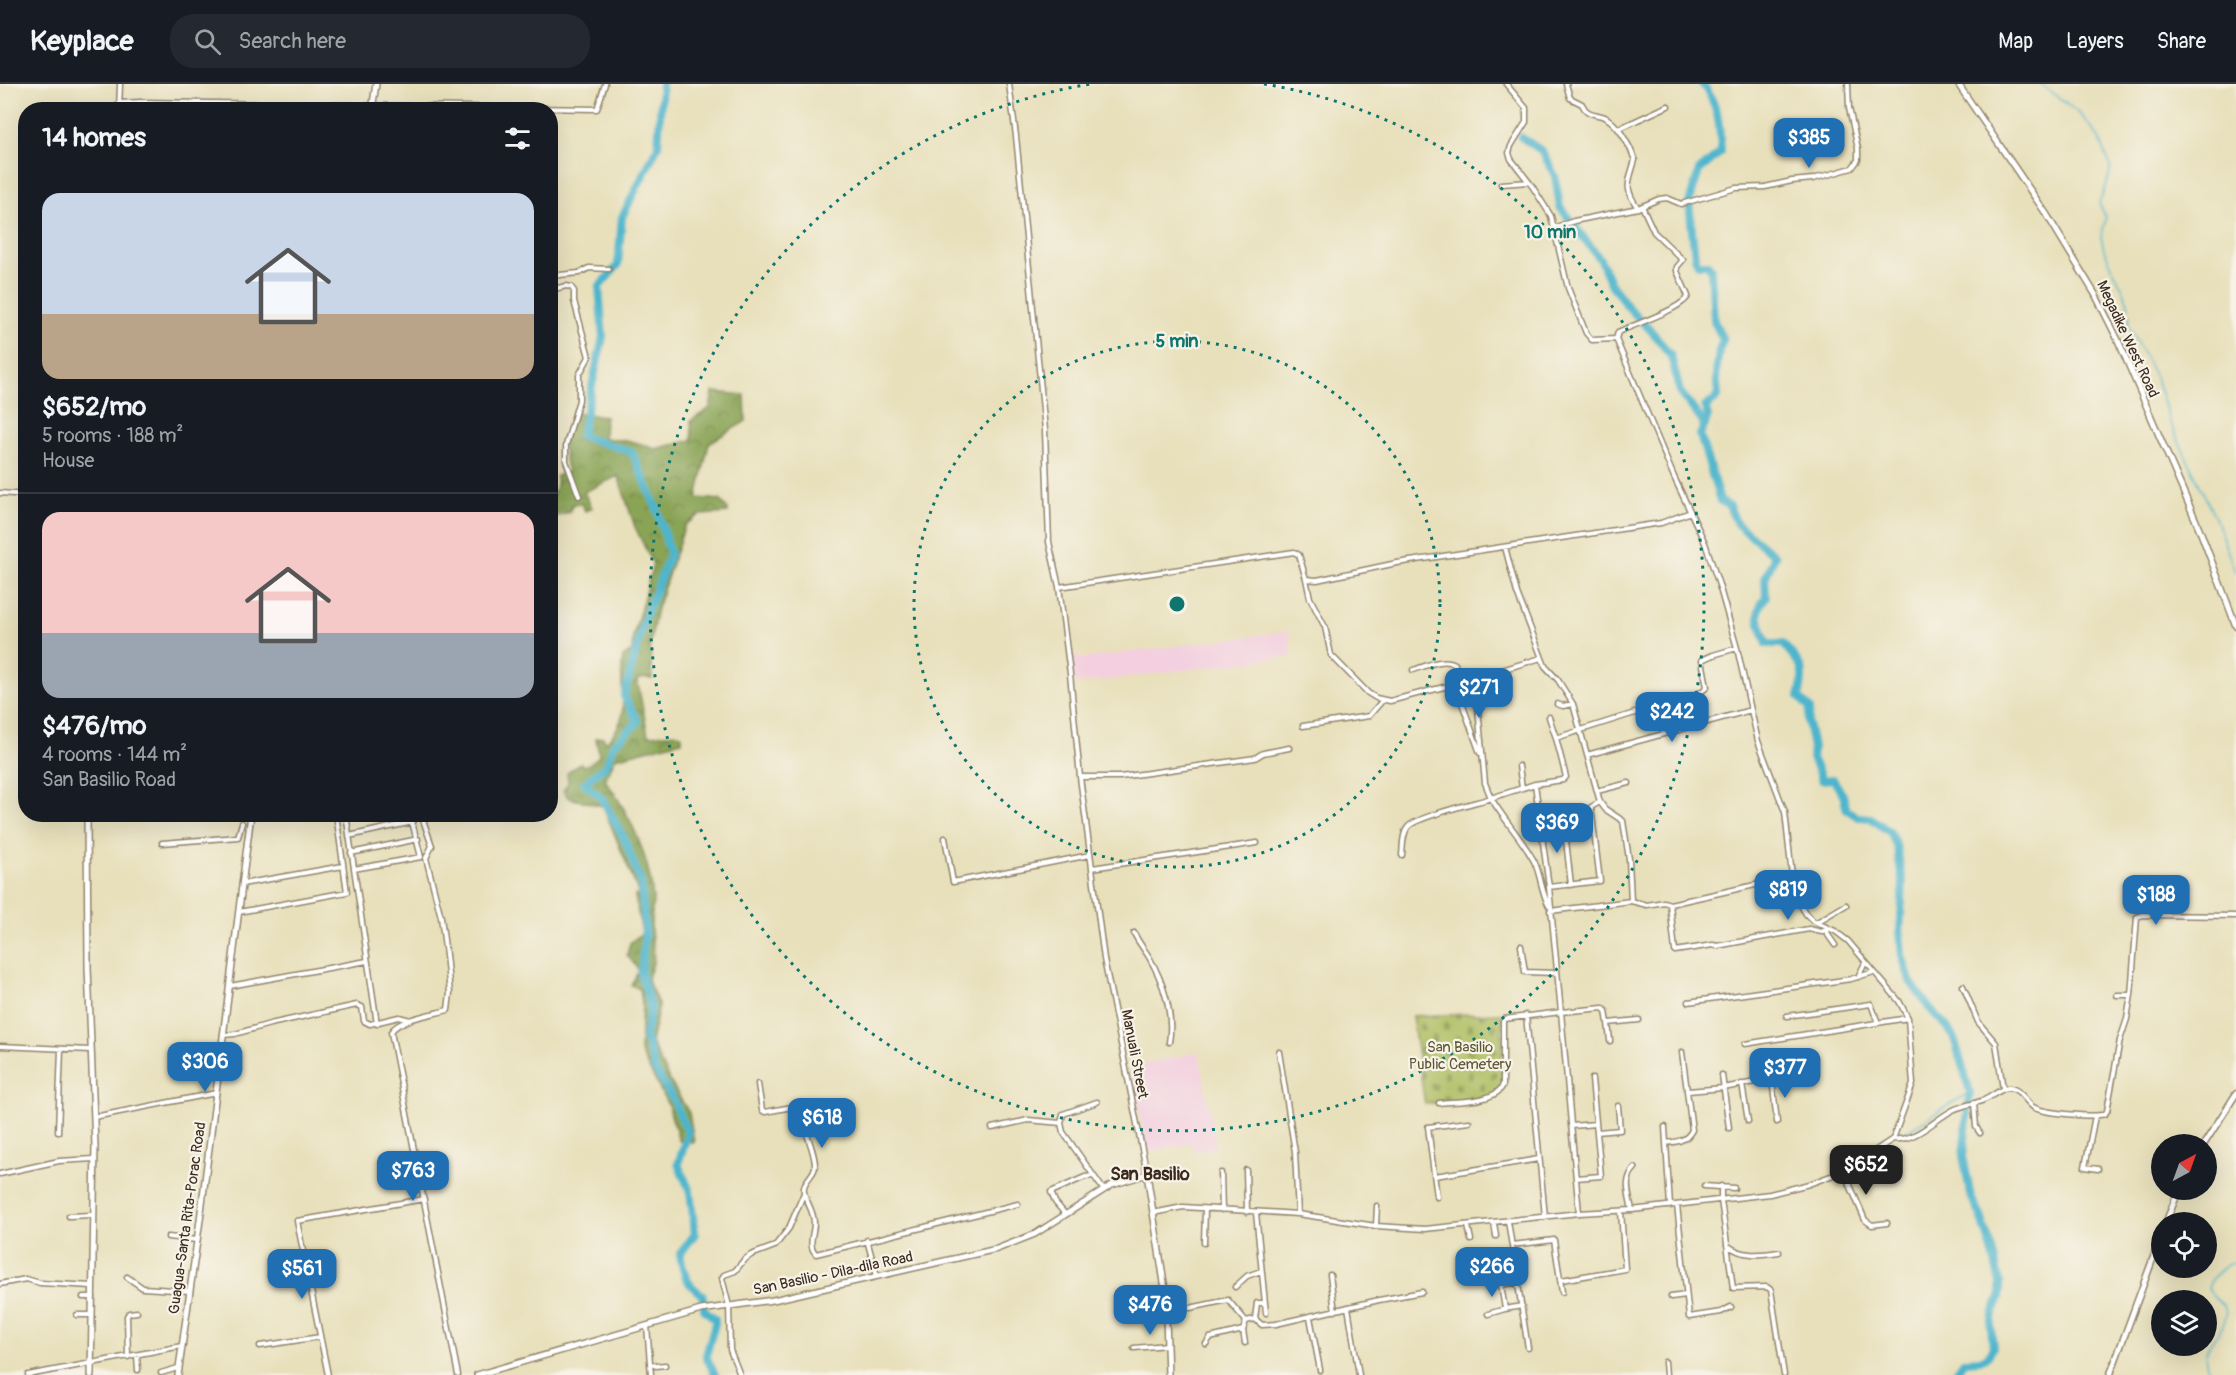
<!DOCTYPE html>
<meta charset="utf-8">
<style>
:root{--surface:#171b24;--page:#242831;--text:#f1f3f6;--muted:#9ea1a6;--line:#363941;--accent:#1f6fb2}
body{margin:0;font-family:Pangolin,sans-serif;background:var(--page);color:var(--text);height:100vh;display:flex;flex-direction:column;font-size:22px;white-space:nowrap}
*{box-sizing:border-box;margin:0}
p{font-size:20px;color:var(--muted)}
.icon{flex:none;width:33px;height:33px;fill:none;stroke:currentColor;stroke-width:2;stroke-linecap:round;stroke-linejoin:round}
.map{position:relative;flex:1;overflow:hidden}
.drawer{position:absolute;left:18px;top:18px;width:540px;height:720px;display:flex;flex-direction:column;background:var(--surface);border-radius:24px;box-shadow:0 6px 24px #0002}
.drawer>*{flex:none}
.needle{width:39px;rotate:41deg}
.tools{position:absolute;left:2151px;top:1050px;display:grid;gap:12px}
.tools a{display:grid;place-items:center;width:66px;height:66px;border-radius:50%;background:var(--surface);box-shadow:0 6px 24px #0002;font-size:30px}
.price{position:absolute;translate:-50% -51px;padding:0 14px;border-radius:12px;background:var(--accent);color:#fff;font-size:20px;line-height:39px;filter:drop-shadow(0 2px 3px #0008)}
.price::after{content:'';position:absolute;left:50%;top:36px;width:18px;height:14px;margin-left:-9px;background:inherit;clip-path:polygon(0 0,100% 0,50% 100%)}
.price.selected{background:#222;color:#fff}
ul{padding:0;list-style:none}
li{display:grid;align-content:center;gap:12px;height:318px;padding:0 24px}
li+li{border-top:2px solid var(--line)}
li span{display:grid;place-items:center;height:186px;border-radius:18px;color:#555}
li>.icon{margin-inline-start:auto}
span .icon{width:108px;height:108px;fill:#fffc;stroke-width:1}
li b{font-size:26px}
h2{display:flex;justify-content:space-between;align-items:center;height:72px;padding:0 24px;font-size:26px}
header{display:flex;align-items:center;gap:36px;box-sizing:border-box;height:84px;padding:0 30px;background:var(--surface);border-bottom:2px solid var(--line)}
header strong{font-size:28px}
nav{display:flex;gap:33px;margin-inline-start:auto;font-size:21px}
.search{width:420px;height:54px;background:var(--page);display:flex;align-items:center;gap:15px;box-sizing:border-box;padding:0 21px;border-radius:24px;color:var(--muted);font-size:22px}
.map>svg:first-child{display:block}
.built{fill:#f3cfdf}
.forest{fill:url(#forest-crowns);stroke:#62673a;stroke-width:1.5}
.cemetery{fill:url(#cemetery-stones);stroke:#74743f;stroke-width:1.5}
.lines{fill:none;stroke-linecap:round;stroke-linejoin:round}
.stream{stroke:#4db5cc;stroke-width:1.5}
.river{stroke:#4db5cc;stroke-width:8}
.street-casing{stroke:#92856c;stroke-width:7}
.secondary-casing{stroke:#92856c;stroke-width:8}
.street{stroke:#fff;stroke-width:4}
.secondary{stroke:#fff;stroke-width:5}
.ring{fill:none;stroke:#0f766e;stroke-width:3;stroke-dasharray:3 6}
.labels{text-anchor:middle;stroke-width:4.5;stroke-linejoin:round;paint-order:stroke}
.street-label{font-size:15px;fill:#3b2a1e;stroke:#f7f3e8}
.park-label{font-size:15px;fill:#5d5632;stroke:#f7f3e8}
.quarter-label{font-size:18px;font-weight:bold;fill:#3b2a1e;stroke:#f7f3e8}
.centre{fill:#0f766e;stroke:#f7f3e8;stroke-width:3}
.ring-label{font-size:18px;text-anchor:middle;font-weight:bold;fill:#0f766e;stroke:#f7f3e8;stroke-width:4.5;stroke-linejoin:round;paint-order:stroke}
</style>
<header>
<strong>Keyplace</strong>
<div class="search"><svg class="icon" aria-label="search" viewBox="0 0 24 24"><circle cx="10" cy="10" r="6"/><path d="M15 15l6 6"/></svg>Search here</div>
<nav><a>Map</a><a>Layers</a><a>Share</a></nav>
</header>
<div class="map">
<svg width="2236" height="1291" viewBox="0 0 2236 1291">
<defs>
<pattern id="forest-crowns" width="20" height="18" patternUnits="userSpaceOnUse" patternTransform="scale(1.5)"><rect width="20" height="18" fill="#8aa456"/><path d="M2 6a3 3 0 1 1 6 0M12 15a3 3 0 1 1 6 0" fill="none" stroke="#728647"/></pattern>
<pattern id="cemetery-stones" width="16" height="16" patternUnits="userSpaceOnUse" patternTransform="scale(1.5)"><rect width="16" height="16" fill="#adbd60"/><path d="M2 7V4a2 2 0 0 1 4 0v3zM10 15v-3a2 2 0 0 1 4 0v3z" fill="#8e9a4f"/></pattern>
</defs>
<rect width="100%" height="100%" fill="#f7f3e8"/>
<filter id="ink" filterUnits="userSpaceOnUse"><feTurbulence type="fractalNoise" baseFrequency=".0167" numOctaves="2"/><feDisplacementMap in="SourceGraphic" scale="12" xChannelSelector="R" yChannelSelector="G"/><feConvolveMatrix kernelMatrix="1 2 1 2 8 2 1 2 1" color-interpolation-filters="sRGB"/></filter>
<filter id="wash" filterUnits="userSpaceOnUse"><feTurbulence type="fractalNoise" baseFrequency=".008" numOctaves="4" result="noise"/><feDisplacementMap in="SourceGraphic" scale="24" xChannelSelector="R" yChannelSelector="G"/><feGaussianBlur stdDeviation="1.35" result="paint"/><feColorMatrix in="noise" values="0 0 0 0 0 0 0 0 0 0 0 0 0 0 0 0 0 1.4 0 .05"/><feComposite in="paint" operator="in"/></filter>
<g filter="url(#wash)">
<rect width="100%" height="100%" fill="#e8e0bb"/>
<path class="built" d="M1289,547L1292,572L1075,600L1071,571L1078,570L1079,575Z
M1199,968L1216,1063L1194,1068L1192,1059L1147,1068L1130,983Z"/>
<path class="forest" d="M713,308L745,311L746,337L709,359L697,414L720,416L728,425V429L700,431L685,441L657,524L650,560L652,595L646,594L637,596L648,651L679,649L682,652V657L615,674L605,696C630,729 649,772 653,814C653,823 651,833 651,842C651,866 659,871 647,895L659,922L651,958L668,994L689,1029L694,1058L679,1057L668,1021L640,967L642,919L640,905L631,901L639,886L627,871L630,859L642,849L635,812L639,810L603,722L569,714L563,707L568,699L567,689L580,679L584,682L590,680L599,672L596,654L603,653L606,658C636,629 616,607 623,573L632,567L633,553L653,480L635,443L618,392L584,408L592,424L585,427L582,420H573L569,428L557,432L551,415L556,403V392L568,388C560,362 565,352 573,328L605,333L604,354L635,358L655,365L692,356L691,337L710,324Z"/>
<path class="cemetery" d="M1502,929V1001L1501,1006L1484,1014L1425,1020L1412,932Z"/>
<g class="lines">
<path class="stream" d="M2040,0C2067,20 2094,36 2106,70C2107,74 2110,79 2110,83C2110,95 2104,108 2099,119L2106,134L2101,153L2104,166L2125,210L2129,223
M2130,230L2128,240L2157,297L2170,339L2214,431L2236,490
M1899,1050L1910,1045L1970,1008
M2211,1291C2208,1284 2204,1276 2206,1268C2209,1254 2226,1246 2226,1230C2226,1218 2211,1214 2208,1204C2213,1190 2222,1182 2236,1177"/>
<path class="river" d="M662,0L658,62L622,133L618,181L599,203L603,253L581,352L632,368L657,425L670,470L645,533L624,612L638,638L613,661L607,680L584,699L601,713L623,752L641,798L645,847L641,890L651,924L645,952L655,986L674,1017L688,1049L678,1080L690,1107L695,1150L680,1170C684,1190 685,1200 703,1211L704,1225L715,1235V1239L706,1272L715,1291
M1702,0C1719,20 1720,43 1721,68L1699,87L1689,119L1695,174L1698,180H1707L1711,185L1714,237L1723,256L1719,266L1716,289L1718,310L1715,316L1705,323L1708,332L1700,351L1720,417L1729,422L1737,440L1775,472L1765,494L1766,513C1752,530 1761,541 1767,560H1783C1802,582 1806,584 1799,613L1810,625L1808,638L1813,664L1812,674L1822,696L1833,695L1843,711L1847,726L1858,733L1871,734L1891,749L1897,764L1903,800L1900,847L1902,871L1910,897L1931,926L1948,944L1955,957L1970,1008L1963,1072L1971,1113L1981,1132L1992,1166L2000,1199V1213L1993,1230L1991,1243L1993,1263L1988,1272L1980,1276L1964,1277L1954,1291
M1521,53L1542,67L1555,92L1560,123L1600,175L1611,200L1628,223L1654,250L1671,272L1680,308L1705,341"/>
</g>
</g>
<g filter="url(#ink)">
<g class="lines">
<g class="street-casing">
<path id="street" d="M1009,0L1016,52L1045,346L1049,458L1059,503L1070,590L1080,693L1104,875L1147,1090
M1506,0L1526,24V38L1511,62L1509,69L1511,75L1532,102L1551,132L1568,204L1586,249L1592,256L1616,255
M1566,0L1570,14L1582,20C1587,32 1595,29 1605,33C1619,41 1630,62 1635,76C1629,98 1623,103 1638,124
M119,19L141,18L597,25L605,0
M119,26L120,0
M1618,45L1668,22
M1501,100L1529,98
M1553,144L1574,137L1638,124L1659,115L1667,114L1681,120L1736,104L1765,103L1792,97L1813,95L1852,84L1858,76V65L1849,24L1848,0
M550,192L579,189L589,184L609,185
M550,206L566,202L571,203L574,207V217L589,273L579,291V316L566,361V377L579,412
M0,409L26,411
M1505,463L1517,509L1545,582L1558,596L1573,620L1600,718L1605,725L1623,737L1629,775L1631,817
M1306,495L1310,514L1325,543L1331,571L1368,609L1376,614L1390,617L1463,598L1541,574
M1059,503L1294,468L1299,471L1306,495L1317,496L1397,479L1661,439L1691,428
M1413,586C1426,582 1444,573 1455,580L1462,619L1480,669
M1463,598L1477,614L1485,699L1491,714L1535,700
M1557,620L1563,622L1573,620
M1549,633L1556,654
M1303,642L1369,632L1382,617
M1587,671L1751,626
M1519,682L1522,704
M1080,693H1120L1255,674L1263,669L1289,664
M1597,707L1629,699
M346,730L377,940
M421,730L432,762L426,774L441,833L446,871L450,909L448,926C434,930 398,935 391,948L458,1291
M346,733L357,730
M1564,738L1571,801
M349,752L413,738
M945,754L953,798L1090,771
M162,759L238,753L242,739
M351,769L418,755
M1402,771C1403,763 1402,750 1408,743C1416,733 1475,719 1491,714C1504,736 1522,755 1534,777C1541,791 1541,808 1549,822
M1092,784L1257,759
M354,785L421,773L410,730
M242,800L343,782
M1549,803L1600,797L1591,723L1600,718
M1670,820L1675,867L1713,861L1717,862L1809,845L1822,848L1827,845L1828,851L1835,861
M1550,827L1631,817L1647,821L1664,818L1670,820L1791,793
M239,828L347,808L336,730
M1817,838L1846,821
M1134,849C1138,858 1144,865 1149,873C1163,897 1174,930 1169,958
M1521,862L1525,888L1556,889
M1858,893L1865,879
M230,902L367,877
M1963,902L1978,938L1996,959L2003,1005
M2131,911L2137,833L2143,831L2236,832
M1688,918L1851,895L1874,888
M1526,931L1545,1133
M1787,932L1871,920L1878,939
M1639,936L1608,939L1606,927L1603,924L1561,928L1549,803L1535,700L1563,696L1566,693L1556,654L1701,608L1707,603L1702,576L1713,571L1737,564
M1608,939L1610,957
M223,951L235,950L270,940L357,921L362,923L364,937L370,940L399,933L410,936
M1745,960L1908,934
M0,962L90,966
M1279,968L1295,1068L1298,1130
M1722,991L1729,1044
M758,1000L762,1026L765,1028L792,1023L799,1028C803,1042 816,1069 815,1083C814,1092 802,1097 804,1108C806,1118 814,1127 814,1139C814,1150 807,1161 816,1170L1018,1120
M1742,1000L1748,1037
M1688,1007L1723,1004L1772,995L1777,1038
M1439,1019C1456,1017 1496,1019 1503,1001V938L1504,935L1561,928L1579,1129
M1974,1019L1976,1043L1980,1049
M2095,1032L2085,1083L2098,1085
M94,1033L216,1009
M1061,1039L1063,1030L1097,1018
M1571,1042L1596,1040
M1665,1043L1670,1122
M992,1044L1028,1036L1061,1039L1063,1048L1103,1105
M58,1048L61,965
M1597,1048L1620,1046L1618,1022
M1893,1055C1915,1058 1934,1036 1953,1026C1963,1021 1974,1020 1984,1016C1992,1013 1999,1005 2008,1004C2019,1003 2025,1017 2033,1023C2042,1029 2095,1034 2105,1030L2107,1027L2120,956L2127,935L2131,911H2117
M1666,1059C1676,1058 1687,1057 1692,1046L1682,968
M1246,1086L1247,1128
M1844,1087L1865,1136L1872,1141L1887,1139
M1221,1089L1222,1126
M0,1090L59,1077L94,1075
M1435,1092L1539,1075
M1576,1094L1601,1092L1592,995
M1704,1102L1734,1104
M1721,1102V1116L1733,1204L1767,1203L1771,1206L1784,1291
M1437,1113L1428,1043L1469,1038
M1677,1121L1689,1233L1721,1228L1731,1223
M1632,1126C1629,1110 1623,1096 1635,1084
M1153,1129L1183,1123L1298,1130L1376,1142L1425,1145L1579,1129L1632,1126L1770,1110L1809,1100L1844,1087L1893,1055L1913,1000L1908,934L1899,917L1848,857L1835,847L1813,837L1806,830L1794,810L1785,728L1758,657L1737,564L1719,501L1705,459L1674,393L1616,255L1618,248C1633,241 1682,225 1688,212L1677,187V183L1683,176L1654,148L1642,122
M1256,1129L1266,1229
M1065,1130L1055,1118L1051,1108L1085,1093L1093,1092
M69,1132L92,1131
M1508,1137L1528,1264
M1494,1139L1496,1152
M1376,1142L1377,1122
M1468,1142L1471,1156
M168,1153L197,1156
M867,1156L877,1192
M1204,1159L1205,1125
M1512,1161L1554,1156L1562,1208
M1727,1161C1743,1173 1759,1171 1779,1168
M1330,1191L1335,1227
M127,1193L143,1204L190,1207
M1561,1196L1625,1185L1621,1127
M1518,1198L1501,1201L1505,1225L1522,1222
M0,1200L26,1195L40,1199L92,1202
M1235,1203L1247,1192L1261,1187
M83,1213H93
M1671,1213L1686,1211
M1348,1223L1359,1291
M1190,1224L1228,1216L1246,1237
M1488,1230L1505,1225
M77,1231H92
M1310,1233L1320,1286
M1255,1235L1262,1241L1276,1240L1379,1216L1422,1208
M1246,1237L1255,1235L1257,1219H1265
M647,1242L651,1291
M1243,1246L1245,1259
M1206,1260L1210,1254L1243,1246L1246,1237
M260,1262L320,1253
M1134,1264L1167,1261
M137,1271L138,1286
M128,1273L127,1232L129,1229L137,1228
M1665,1278L1666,1291
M652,1280L656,1282L665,1281
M161,1289L178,1284
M28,1291L182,1262
M328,1291L297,1137L424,1115
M740,1291L730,1266L729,1222L722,1194L724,1191L735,1187L744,1176L751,1171L775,1162L789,1144L804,1109"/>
</g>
<g class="secondary-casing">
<path id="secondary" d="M1958,0L2047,131L2095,210L2117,254L2199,444L2236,542
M372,26L376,0
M87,730L88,883L95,1062L91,1291
M2204,1060L2236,1010
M2166,1138L2179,1106
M178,1291L200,1136L251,730
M477,1291L701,1226L773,1216L997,1165L1035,1150L1112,1101L1147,1090L1165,1205L1168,1291
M2110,1291L2162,1150"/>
</g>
<use href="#street" class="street"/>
<use href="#secondary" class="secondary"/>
</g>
</g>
<g class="ring">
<circle cx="1177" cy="520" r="263"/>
<path d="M1264 0A527 527 0 1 1 1090 0"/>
</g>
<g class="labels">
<g class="street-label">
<text transform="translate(2128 255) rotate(65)" y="5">Megadike West Road</text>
<text transform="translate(1135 970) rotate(79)" y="5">Manuali Street</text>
<text transform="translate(187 1134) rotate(-82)" y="5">Guagua-Santa Rita-Porac Road</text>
<text transform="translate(833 1189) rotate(-12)" y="5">San Basilio - Dila-dila Road</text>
</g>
<g class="park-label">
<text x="1460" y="968">San Basilio<tspan x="1460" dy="17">Public Cemetery</tspan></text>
</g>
<g class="quarter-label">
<text x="1150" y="1096">San Basilio</text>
</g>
</g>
<circle cx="1177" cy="520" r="9" class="centre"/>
<g class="ring-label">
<text x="1550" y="154">10 min</text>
<text x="1177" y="263">5 min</text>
</g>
</svg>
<div class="tools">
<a><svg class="needle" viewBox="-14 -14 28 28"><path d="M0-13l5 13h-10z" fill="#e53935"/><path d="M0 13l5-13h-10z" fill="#9ea1a6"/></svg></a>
<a><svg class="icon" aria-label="locate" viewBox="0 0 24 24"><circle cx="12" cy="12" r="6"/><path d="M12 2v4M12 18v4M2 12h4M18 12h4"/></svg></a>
<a><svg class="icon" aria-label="layers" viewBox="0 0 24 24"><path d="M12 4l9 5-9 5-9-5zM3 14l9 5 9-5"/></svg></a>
</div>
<b class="price" style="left:1809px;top:85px">$385</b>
<b class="price" style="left:1479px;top:635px">$271</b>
<b class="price" style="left:1672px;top:659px">$242</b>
<b class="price" style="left:1557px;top:770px">$369</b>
<b class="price" style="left:1788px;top:837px">$819</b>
<b class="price" style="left:2156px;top:842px">$188</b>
<b class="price" style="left:205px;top:1009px">$306</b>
<b class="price" style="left:1785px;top:1015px">$377</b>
<b class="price" style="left:822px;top:1065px">$618</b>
<b class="price selected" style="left:1866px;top:1112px">$652</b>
<b class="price" style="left:413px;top:1118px">$763</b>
<b class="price" style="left:1492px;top:1214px">$266</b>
<b class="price" style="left:302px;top:1216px">$561</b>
<b class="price" style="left:1150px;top:1252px">$476</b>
<section class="drawer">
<h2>14 homes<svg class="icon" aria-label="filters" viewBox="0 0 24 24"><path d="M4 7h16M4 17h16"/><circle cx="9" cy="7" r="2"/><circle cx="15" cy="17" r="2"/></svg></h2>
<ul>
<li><span style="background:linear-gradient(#c9d6e8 65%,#b9a48a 0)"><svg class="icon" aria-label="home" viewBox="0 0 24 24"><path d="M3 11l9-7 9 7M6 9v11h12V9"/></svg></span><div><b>$652/mo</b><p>5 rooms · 188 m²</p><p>House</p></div></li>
<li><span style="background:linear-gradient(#f6c9c9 65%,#9aa5b1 0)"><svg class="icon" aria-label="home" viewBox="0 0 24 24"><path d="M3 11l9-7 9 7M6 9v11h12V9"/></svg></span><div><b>$476/mo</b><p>4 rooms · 144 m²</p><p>San Basilio Road</p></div></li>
</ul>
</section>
</div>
